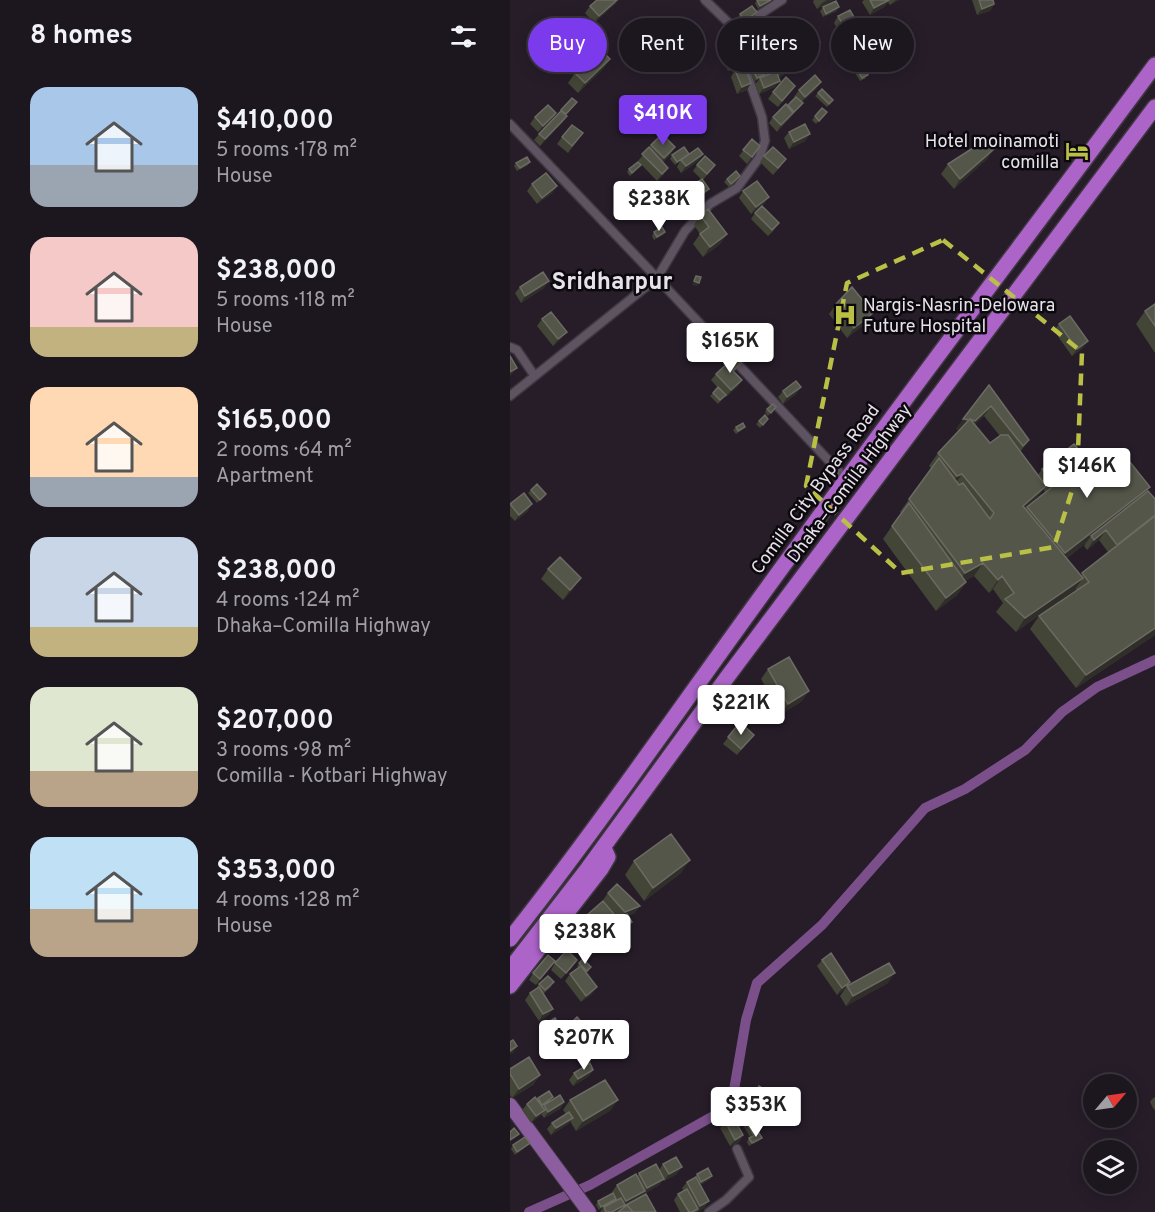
<!DOCTYPE html>
<meta charset="utf-8">
<style>
:root{--surface:#1c161f;--page:#29232c;--text:#f1f3f6;--muted:#a09fa4;--line:#3a353d;--accent:#7c3aed}
body{margin:0;font-family:Overpass,sans-serif;background:var(--page);color:var(--text);height:100vh;display:flex;flex-direction:column;font-size:22px;white-space:nowrap}
*{box-sizing:border-box;margin:0}
p{font-size:20px;color:var(--muted)}
.icon{flex:none;width:33px;height:33px;fill:none;stroke:currentColor;stroke-width:2;stroke-linecap:round;stroke-linejoin:round}
.map{position:relative;flex:1;overflow:hidden}
.sheet{display:flex;flex-direction:column;background:var(--surface);width:510px}
.sheet>*{flex:none}
.hud{position:absolute;left:18px;top:18px;width:537px;height:54px;display:flex;gap:12px}
.needle{width:39px;rotate:61deg}
.controls{position:absolute;left:573px;top:1074px;display:grid;gap:12px}
.controls a{display:grid;place-items:center;width:54px;height:54px;border-radius:50%;background:var(--surface);box-shadow:0 3px 15px #0003,0 0 0 2px var(--line);font-size:30px}
.price{position:absolute;translate:-50% -51px;padding:0 14px;border-radius:6px;background:#fff;color:#222;font-size:20px;line-height:39px;filter:drop-shadow(0 2px 3px #0008)}
.price::after{content:'';position:absolute;left:50%;top:36px;width:18px;height:14px;margin-left:-9px;background:inherit;clip-path:polygon(0 0,100% 0,50% 100%)}
.price.active{background:var(--accent);color:#fff}
ul{padding:0;list-style:none}
li{display:flex;align-items:center;gap:18px;height:150px;padding:0 30px}
li span{display:grid;place-items:center;flex:none;width:168px;height:120px;border-radius:18px;color:#555}
li>.icon{margin-inline-start:auto}
span .icon{width:72px;height:72px;fill:#fffc;stroke-width:1}
li b{font-size:26px}
h2{display:flex;justify-content:space-between;align-items:center;height:72px;padding:0 30px;font-size:26px}
.tag{padding:0 21px;border-radius:27px;background:var(--surface);box-shadow:0 3px 15px #0003,0 0 0 2px var(--line);font-size:21px;line-height:54px}
.tag.active{background:var(--accent);color:#fff}
main{display:flex;flex:1;min-height:0}
.map>svg:first-child{display:block}
.lines{fill:none;stroke-linecap:round;stroke-linejoin:round}
.canal{stroke:#7a4f8a;stroke-width:10}
.street-casing{stroke:#3f3741;stroke-width:11}
.primary-casing{stroke:#3f3741;stroke-width:16}
.highway-casing{stroke:#3f3741;stroke-width:18}
.street{stroke:#5d5361;stroke-width:8}
.primary{stroke:#8c5d9f;stroke-width:14}
.highway{stroke:#ac64c8;stroke-width:15}
.wall{fill:#434536;fill-rule:evenodd}
.shaded-wall{fill:#302e29}
.building{fill:#55564a;stroke:#6c6b63;stroke-width:1.5}
.marked{fill:none;stroke:#bac045;stroke-width:4.5;stroke-dasharray:12 8;stroke-linejoin:round}
.labels{text-anchor:middle;stroke-width:5;stroke-linejoin:round;paint-order:stroke}
.poi-label{font-size:18px;fill:#e7e1e9;stroke:#0c090e;text-anchor:end}
.street-label{font-size:18px;fill:#e7e1e9;stroke:#0c090e}
.district-label{font-size:24px;font-weight:bold;fill:#e7e1e9;stroke:#0c090e}
</style>
<main>
<section class="sheet">
<h2>8 homes<svg class="icon" aria-label="filters" viewBox="0 0 24 24"><path d="M4 7h16M4 17h16"/><circle cx="9" cy="7" r="2"/><circle cx="15" cy="17" r="2"/></svg></h2>
<ul>
<li><span style="background:linear-gradient(#a9c7e8 65%,#9aa5b1 0)"><svg class="icon" aria-label="home" viewBox="0 0 24 24"><path d="M3 11l9-7 9 7M6 9v11h12V9"/></svg></span><div><b>$410,000</b><p>5 rooms · 178 m²</p><p>House</p></div></li>
<li><span style="background:linear-gradient(#f6c9c9 75%,#c2b280 0)"><svg class="icon" aria-label="home" viewBox="0 0 24 24"><path d="M3 11l9-7 9 7M6 9v11h12V9"/></svg></span><div><b>$238,000</b><p>5 rooms · 118 m²</p><p>House</p></div></li>
<li><span style="background:linear-gradient(#ffd9b3 75%,#9aa5b1 0)"><svg class="icon" aria-label="home" viewBox="0 0 24 24"><path d="M3 11l9-7 9 7M6 9v11h12V9"/></svg></span><div><b>$165,000</b><p>2 rooms · 64 m²</p><p>Apartment</p></div></li>
<li><span style="background:linear-gradient(#c9d6e8 75%,#c2b280 0)"><svg class="icon" aria-label="home" viewBox="0 0 24 24"><path d="M3 11l9-7 9 7M6 9v11h12V9"/></svg></span><div><b>$238,000</b><p>4 rooms · 124 m²</p><p>Dhaka–Comilla Highway</p></div></li>
<li><span style="background:linear-gradient(#dfe7d0 70%,#b9a48a 0)"><svg class="icon" aria-label="home" viewBox="0 0 24 24"><path d="M3 11l9-7 9 7M6 9v11h12V9"/></svg></span><div><b>$207,000</b><p>3 rooms · 98 m²</p><p>Comilla - Kotbari Highway</p></div></li>
<li><span style="background:linear-gradient(#bfe0f5 60%,#b9a48a 0)"><svg class="icon" aria-label="home" viewBox="0 0 24 24"><path d="M3 11l9-7 9 7M6 9v11h12V9"/></svg></span><div><b>$353,000</b><p>4 rooms · 128 m²</p><p>House</p></div></li>
</ul>
</section>
<div class="map">
<svg width="645" height="1212" viewBox="0 0 645 1212">
<rect width="100%" height="100%" fill="#261d29"/>
<g class="lines">
<path class="canal" d="M19,1212L80,1185L205,1115L218,1103L224,1090L236,1020L247,983L312,925L415,808L455,789L515,750L552,712L587,687L645,660"/>
<g class="street-casing">
<path id="street" d="M195,0L226,30
M0,124L147,278L175,231L200,204L227,188L249,158L255,141L252,117L224,37L226,30L272,0
M0,347L7,350L24,375
M0,396L147,278L336,479
M199,1212L216,1200L239,1177L227,1149"/>
</g>
<g class="primary-casing">
<path id="primary" d="M0,1105L79,1212"/>
</g>
<g class="highway-casing">
<path id="highway" d="M0,939C100,812 191,677 287,547C404,385 526,226 645,65
M0,969L78,868L218,676L645,107
M0,986L91,869L98,857L94,848"/>
</g>
<use href="#street" class="street"/>
<use href="#primary" class="primary"/>
<use href="#highway" class="highway"/>
</g>
<path class="wall" d="M247,0H262L261,2L248,9L245,3Z
M304,0H323L307,9L303,2Z
M354,0H389L380,5L378,2L374,7L360,15L352,2Z
M462,0H483L484,4L480,11L467,15Z
M106,3L84,23L75,13L80,6Z
M313,7L327,11L313,17L310,11Z
M247,12L244,16L233,24L228,18L230,14Z
M328,16L345,19L340,26L329,32L324,23Z
M342,24L356,25L353,28L343,34L340,27Z
M292,31L310,42L305,49L296,54L287,38Z
M332,31L344,36L342,39L335,43L330,34Z
M238,32L252,37L245,45L236,36Z
M212,42L233,59L228,66L218,71L207,49Z
M328,49L339,52L337,55L329,59L325,53Z
M381,51L376,58L359,70L354,63L358,57Z
M241,58L250,62L241,66L239,61Z
M100,59L93,69L68,93L58,83L65,73Z
M290,59L285,66L269,78L265,87L249,94L245,85L249,79L245,81L241,74L243,70L255,74L253,77L262,73L266,66Z
M344,64L356,78L350,81L342,68Z
M225,70L237,90L227,94L221,77Z
M311,82L306,89L292,102L293,103L290,107L267,132L259,123L263,117L277,106L285,98L284,97L289,90Z
M285,86L268,107L258,99L263,92Z
M308,93L321,103L317,107L305,96Z
M62,98L56,115L57,116L52,123L30,146L24,140L29,134L49,113Z
M317,112L306,124L302,120L305,116Z
M46,113L42,120L28,132L20,124L25,117Z
M159,117L154,124L140,135L133,126L138,120Z
M279,132L300,134L295,141L279,149L274,138Z
M73,133L58,153L47,144L52,137Z
M242,139L250,146L237,164L229,156Z
M141,145L161,154L153,162L154,174L147,181L128,161Z
M179,154L177,156L193,154L188,161L171,173L167,167L170,161L165,165L160,159L162,155Z
M254,156L271,166L263,175L250,162Z
M478,158L444,189L431,174L438,164Z
M6,163L18,165L7,171L4,166Z
M131,165L120,176L117,172L119,169Z
M187,165H205L193,180L194,196L185,202L179,192L183,185L192,180L183,171Z
M217,179L228,180L219,187L214,182Z
M22,184L47,186L42,193L27,204L17,191Z
M154,186L164,196L159,200L152,190Z
M233,191L255,203L241,214L229,198Z
M170,198L186,205L181,211L172,217L165,205Z
M245,213L269,223L264,230L258,236L241,219Z
M190,215L217,234L210,244L193,257L183,244L190,234L184,225Z
M144,232H155L153,235L144,240L142,236Z
M10,287L34,288L11,303L5,293Z
M326,304L356,323L337,338L319,314Z
M645,304V353L626,324L635,311Z
M32,319L52,338L43,346L27,326Z
M549,324L573,348L562,356L544,331Z
M194,345L208,347L200,356L192,348Z
M227,370L224,372L232,380L227,387L216,397L215,396L208,404L200,396L208,388L201,380L206,374Z
M479,385L519,440L510,452L528,475L532,469L576,459L573,462L608,472L636,493L645,635L566,688L520,629L529,616L567,591L565,589L506,632L486,612L493,603L483,589L479,593L464,576L455,581L456,582L447,595L426,611L373,539L391,513L390,512L421,468L419,466L428,453L450,430L446,429ZM474,416L490,436L480,443L465,424ZM533,489L535,492L527,498ZM589,540L598,552L571,575L557,558L576,543L574,546L577,550Z
M291,387L286,394L273,404L268,397L273,391Z
M266,407L258,416L255,412L257,409Z
M258,419L250,428L246,424L249,421Z
M226,427H235L232,430L226,434L223,430Z
M21,490L36,494L27,503L18,493Z
M14,493L18,511L5,521L0,516V505Z
M38,569L64,588L53,600L31,579Z
M258,669L292,701L271,714L251,679Z
M230,722L244,735L227,755L213,744Z
M124,861L171,873L134,901L115,875Z
M98,893L125,913L118,916L117,928L91,946L88,950L75,961L79,971L76,973L82,994L71,1002L55,981L60,974L68,968L67,966L73,959L57,939L64,929L72,921L77,915H105L100,921L88,932L89,933L110,919L93,900Z
M312,960L338,985L378,983L336,1006L330,996L335,989L327,995L307,966Z
M45,961L26,985L19,980L23,973Z
M45,963L62,967L51,979L41,970Z
M29,984L42,986L33,994L43,1009L38,1015L29,1021L15,1000L20,993L28,988L27,987Z
M40,1021L47,1029L42,1032L37,1025Z
M57,1027L71,1034L61,1043L52,1033Z
M0,1069L30,1075L23,1085L2,1098L0,1095Z
M83,1070L79,1076L63,1086L59,1080L64,1073Z
M249,1086L248,1106L243,1113L241,1111V1112L237,1119L227,1124L233,1135L229,1142L220,1146L210,1128L215,1121L218,1120L223,1113L237,1105Z
M258,1096L264,1101L248,1123L242,1119L249,1131L240,1137L233,1125L236,1122L242,1118Z
M645,1097V1109L644,1110L640,1102L642,1099Z
M28,1098L54,1102L50,1109L34,1118L31,1114L21,1123L12,1110L17,1104L27,1100Z
M60,1100L101,1110L66,1131L60,1121L58,1124L41,1135L37,1129L42,1123L56,1114L53,1110Z
M239,1138L249,1141L239,1146L237,1142Z
M20,1143L17,1146L5,1155L1,1149L3,1145Z
M153,1164L167,1174L154,1181L153,1180L149,1185L133,1194L131,1196L146,1212H90L93,1208L89,1210L86,1205L88,1201L103,1193L102,1192L107,1185L127,1176L129,1173L149,1170Z
M187,1174L202,1176L200,1179L190,1185L199,1201L194,1208L187,1212H170L164,1200L168,1194L174,1191L172,1188L177,1182L184,1178Z"/>
<path class="shaded-wall" d="M107,0H109L106,3L84,23L89,16Z
M261,0H262L261,2L248,9L250,6Z
M317,0H323L307,9L312,3Z
M379,0L374,7L360,15L364,8Z
M386,0H389L380,5L383,2Z
M484,4L480,11L467,15L472,9Z
M329,7L327,11L313,17L316,14Z
M247,12L244,16L233,24L235,21Z
M345,19L340,26L329,32L333,25Z
M356,25L353,28L343,34L346,30Z
M344,36L342,39L335,43L337,40Z
M310,42L305,49L296,54L301,47Z
M381,51L376,58L359,70L364,64Z
M339,52L337,55L329,59L331,56Z
M252,58L250,62L241,66L243,62Z
M100,59L93,69L68,93L75,83Z
M233,59L228,66L218,71L222,64Z
M290,59L285,66L267,80L271,73Z
M270,81L265,87L249,94L254,88Z
M311,82L306,89L290,104L295,97Z
M241,83L237,90L227,94L232,87Z
M293,103L279,119L267,132L271,125Z
M46,113L42,120L28,132L33,126Z
M57,116L52,123L30,146L35,139Z
M159,117L154,124L140,135L145,128Z
M300,134L295,141L279,149L284,142Z
M165,147L161,154L149,165L154,158Z
M485,148L478,158L444,189L450,179Z
M193,154L188,161L171,173L176,166Z
M20,162L18,165L7,171L10,168Z
M158,168L154,174L147,181L152,174Z
M47,186L42,193L27,204L32,198Z
M199,189L194,196L185,202L190,195Z
M259,197L255,203L241,214L246,207Z
M186,205L181,211L172,217L177,210Z
M155,232L153,235L144,240L147,237Z
M217,234L210,244L193,257L200,247Z
M39,281L34,288L11,303L15,296Z
M184,281L189,283L187,286L182,285Z
M363,313L356,323L337,338L344,328Z
M57,332L52,338L43,346L48,339Z
M578,341L573,348L562,356L567,349Z
M7,368L2,374L0,376V372Z
M232,380L227,387L216,397L221,390Z
M291,387L286,394L273,404L277,397Z
M481,406L474,416L458,431L446,429L453,419Z
M576,459L569,469L537,494L544,484Z
M452,474L443,487L438,490L447,476Z
M536,486L527,499L517,507L514,510L513,506Z
M640,487L631,500L581,536L576,543L546,566L555,553Z
M22,504L18,511L5,521L9,515Z
M596,530L589,540L577,550L584,540Z
M473,563L464,576L446,586L455,573Z
M492,576L483,589L479,593L488,580Z
M71,578L64,588L53,600L60,590Z
M573,578L564,591L506,632L515,618Z
M456,582L447,595L426,611L436,598Z
M645,628V635L566,688L576,675Z
M299,691L292,701L271,714L278,704Z
M180,860L171,873L134,901L143,888Z
M130,906L125,913L110,919L115,912Z
M105,915L100,921L84,935L89,929Z
M122,922L117,928L91,946L88,950L75,961L82,951L94,940Z
M385,973L378,983L336,1006L343,996Z
M340,982L335,989L327,995L332,988Z
M87,987L82,994L71,1002L76,996Z
M43,1009L38,1015L29,1021L33,1014Z
M76,1027L71,1034L61,1043L65,1036Z
M7,1046L3,1053L0,1054V1051Z
M83,1070L79,1076L63,1086L68,1079Z
M30,1075L23,1085L2,1098L9,1089Z
M108,1100L101,1110L66,1131L73,1121Z
M54,1102L50,1109L34,1118L38,1112Z
M35,1110L30,1116L21,1123L26,1116Z
M241,1112L237,1119L222,1127L227,1120Z
M63,1118L58,1124L41,1135L46,1128Z
M233,1135L229,1142L220,1146L225,1140Z
M252,1138L249,1141L239,1146L242,1143Z
M20,1143L17,1146L5,1155L7,1152Z
M172,1167L167,1174L154,1181L159,1174Z
M202,1176L200,1179L189,1185L191,1182Z
M154,1179L149,1185L133,1195L137,1188Z
M135,1191L131,1198L114,1207L110,1211L102,1212L113,1206L116,1201Z
M106,1199L104,1202L89,1210L91,1207Z
M199,1201L194,1208L186,1212L190,1206Z"/>
<path class="building" d="M87,0H107L89,16L80,6Z
M247,0H261L250,6Z
M360,0H379L364,8Z
M469,0H483L484,4L472,9Z
M326,1L329,7L316,14L313,7Z
M242,6L247,12L235,21L230,14Z
M340,10L345,19L333,25L328,16Z
M352,19L356,25L346,30L342,24Z
M301,26L310,42L301,47L292,31Z
M243,27L252,37L247,41L238,32Z
M339,27L344,36L337,40L332,31Z
M222,37L233,59L222,64L212,42Z
M375,44L381,51L364,64L358,57Z
M336,45L339,52L331,56L328,49Z
M90,49L100,59L75,83L65,73Z
M285,52L290,59L271,73L266,66Z
M250,54L252,58L243,62L241,58Z
M351,61L358,75L352,78L344,64Z
M251,66L255,74L247,78L243,70Z
M235,67L241,83L232,87L225,70Z
M266,71L270,81L254,88L250,78Z
M305,75L311,82L295,97L289,90Z
M276,77L285,86L272,101L263,92Z
M312,89L323,100L319,104L308,93Z
M286,97L293,103L284,112L278,105Z
M62,98L67,102L56,114L51,110Z
M276,104L283,113L271,125L263,117Z
M38,105L46,113L33,126L25,117Z
M152,108L159,117L145,128L138,120Z
M312,108L317,112L309,121L305,116Z
M51,111L57,116L35,139L29,134Z
M295,124L300,134L284,142L279,132Z
M62,125L73,133L62,146L52,137Z
M152,134L165,147L154,158L141,145Z
M242,139L250,146L242,157L233,150Z
M474,141L485,148L450,179L438,164Z
M139,147L158,168L152,174L132,154Z
M174,147L179,154L167,162L162,155Z
M263,147L276,159L268,168L254,156Z
M188,148L193,154L176,166L171,160Z
M195,156L205,165L197,174L187,165Z
M17,157L20,162L10,168L6,163Z
M128,162L131,165L122,173L119,169Z
M226,171L230,176L221,184L217,179Z
M36,173L47,186L32,198L22,184Z
M192,179L199,189L190,195L183,185Z
M247,181L259,197L246,207L233,191Z
M160,182L167,192L161,196L154,186Z
M179,193L186,205L177,210L170,198Z
M252,206L269,223L262,230L245,213Z
M198,209L217,234L200,247L190,234L199,227L190,215Z
M152,227L155,232L147,237L144,232Z
M33,272L39,281L15,296L10,287Z
M186,276L191,277L189,283L184,281Z
M342,287L363,313L344,328L326,304Z
M645,304V326L635,311Z
M41,312L57,332L48,339L32,319Z
M560,316L578,341L567,349L549,324Z
M199,339L208,347L202,353L194,345Z
M0,356L7,368L0,372Z
M225,356L231,363L223,371L232,380L221,390L206,374Z
M286,381L291,387L277,397L273,391Z
M479,385L519,440L513,446L481,406L465,421L462,420L460,419L459,420L453,419Z
M208,387L216,395L210,400L203,393Z
M263,404L266,407L261,413L257,409Z
M255,415L258,419L253,425L249,421Z
M460,419L480,443L491,435H498L536,486L513,506L573,578L515,618L495,599L504,593L492,576L488,580L473,563L455,573L399,499L429,458L449,485L453,483L480,519L484,513L452,474L447,476L428,453Z
M233,423L235,427L228,431L226,427Z
M564,444L576,459L544,484L532,469Z
M590,449L608,472L620,462L640,487L555,553L517,507Z
M27,484L36,494L30,500L21,490Z
M638,491L645,499V515L607,545L596,530L584,540L581,536Z
M14,493L22,504L9,515L0,504Z
M399,503L456,582L436,598L382,526Z
M645,516V628L576,675L529,616L579,582L572,573Z
M50,557L71,578L60,590L38,569Z
M279,657L299,691L278,704L258,669Z
M230,722L244,735L231,749L218,737Z
M161,834L180,860L143,888L124,861Z
M107,884L130,906L115,912L98,893Z
M93,901L105,915L89,929L77,915Z
M117,914L122,922L95,939L89,933Z
M77,918L95,940L82,951L64,929Z
M57,950L67,960L56,973L45,963Z
M321,953L340,982L332,988L312,960Z
M38,955L45,961L30,979L23,973Z
M73,959L81,967L77,971L69,963Z
M379,963L385,973L343,996L337,986Z
M71,966L87,987L76,996L60,974Z
M38,976L44,982L35,990L29,984Z
M29,987L43,1009L33,1014L20,993Z
M67,1017L76,1027L65,1036L57,1027Z
M45,1018L50,1026L44,1029L40,1021Z
M3,1040L7,1046L0,1051V1042Z
M19,1057L30,1075L9,1089L0,1074V1069Z
M80,1063L83,1070L68,1079L64,1073Z
M95,1080L108,1100L73,1121L60,1100Z
M249,1086L257,1091L248,1106L240,1101Z
M39,1091L43,1097L32,1105L28,1098Z
M50,1095L54,1102L38,1112L34,1105Z
M258,1096L264,1101L252,1116L246,1112Z
M25,1097L35,1110L26,1116L17,1104Z
M237,1105L241,1112L227,1120L223,1113Z
M59,1112L63,1118L46,1128L42,1123Z
M223,1117L233,1135L225,1140L215,1121Z
M242,1118L249,1131L243,1134L236,1122Z
M4,1128L9,1134L0,1140V1132Z
M249,1133L252,1138L242,1143L239,1138Z
M15,1137L20,1143L7,1152L3,1145Z
M166,1157L172,1167L159,1174L153,1164Z
M146,1164L154,1179L137,1188L129,1173Z
M198,1168L202,1176L191,1182L187,1174Z
M126,1174L135,1191L116,1201L107,1185Z
M186,1177L199,1201L190,1206L177,1182Z
M177,1189L188,1209L182,1212H179L168,1194Z
M103,1193L106,1199L91,1207L88,1201Z
M136,1194L146,1212H123L117,1205L116,1206V1205Z
M111,1198L115,1205L102,1212H96L94,1207Z
M117,1205L123,1212H108Z"/>
<path class="marked" d="M433,240L572,352L567,475L544,547L391,573L296,486L337,283Z"/>
<defs>
<g id="hotel-bare" transform="scale(1.8)"><path d="M-6-4.5h1.5V1H6V5H4.5V3h-9V5H-6ZM-4 0a1.8 1.8 0 1 1 3.6 0ZM.5 0V-2.5h3Q6-2.5 6 0Z" fill="#bac045" stroke="#0c090e" stroke-width="2.5" paint-order="stroke"/></g>
<g id="hospital-bare" transform="scale(1.8)"><path d="M-5-5h3v3.5h4V-5h3V5h-3V1.5h-4V5h-3Z" fill="#bac045" stroke="#0c090e" stroke-width="2.5" paint-order="stroke"/></g>
</defs>
<g fill-rule="evenodd">
<use href="#hotel-bare" x="567" y="151"/>
<use href="#hospital-bare" x="335" y="315"/>
</g>
<g class="labels">
<g class="poi-label">
<text x="549" y="147">Hotel moinamoti<tspan x="549" dy="21">comilla</tspan></text>
<text x="353" y="311" text-anchor="start">Nargis-Nasrin-Delowara<tspan x="353" dy="21">Future Hospital</tspan></text>
</g>
<g class="street-label">
<text transform="translate(339 483) rotate(-53)" y="6">Dhaka–Comilla Highway</text>
<text transform="translate(305 489) rotate(-54)" y="6">Comilla City Bypass Road</text>
</g>
<g class="district-label">
<text x="102" y="289">Sridharpur</text>
</g>
</g>
</svg>
<div class="controls">
<a><svg class="needle" viewBox="-14 -14 28 28"><path d="M0-13l5 13h-10z" fill="#e53935"/><path d="M0 13l5-13h-10z" fill="#a09fa4"/></svg></a>
<a><svg class="icon" aria-label="layers" viewBox="0 0 24 24"><path d="M12 4l9 5-9 5-9-5zM3 14l9 5 9-5"/></svg></a>
</div>
<b class="price active" style="left:153px;top:146px">$410K</b>
<b class="price" style="left:149px;top:232px">$238K</b>
<b class="price" style="left:220px;top:374px">$165K</b>
<b class="price" style="left:577px;top:499px">$146K</b>
<b class="price" style="left:231px;top:736px">$221K</b>
<b class="price" style="left:75px;top:965px">$238K</b>
<b class="price" style="left:74px;top:1071px">$207K</b>
<b class="price" style="left:246px;top:1138px">$353K</b>
<div class="hud">
<a class="tag active">Buy</a>
<a class="tag">Rent</a>
<a class="tag">Filters</a>
<a class="tag">New</a>
</div>
</div>
</main>
